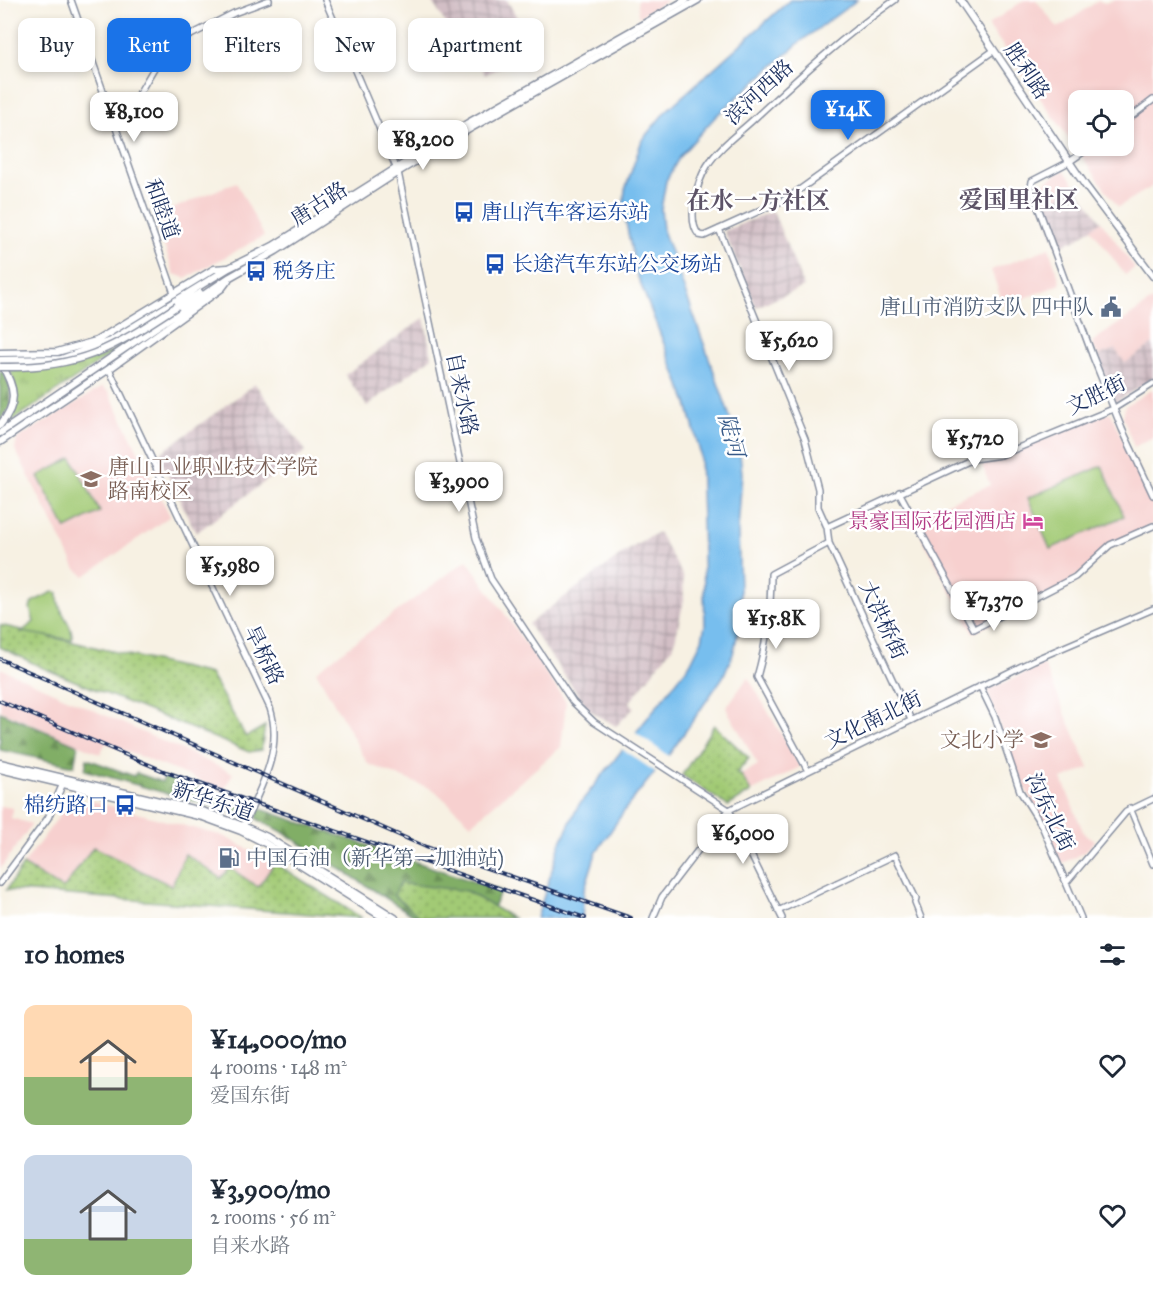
<!DOCTYPE html>
<meta charset="utf-8">
<style>
:root{--surface:#fff;--page:#f6f6f7;--text:#1f2937;--muted:#747a83;--accent:#1a73e8}
body{margin:0;font-family:"IM FELL Great Primer","Noto Serif SC",serif;background:var(--page);color:var(--text);height:100vh;display:flex;flex-direction:column;font-size:22px;white-space:nowrap}
*{box-sizing:border-box;margin:0}
p{font-size:20px;color:var(--muted)}
.icon{flex:none;width:33px;height:33px;fill:none;stroke:currentColor;stroke-width:2;stroke-linecap:round;stroke-linejoin:round}
.map{position:relative;height:918px;overflow:hidden}
.drawer{display:flex;flex-direction:column;background:var(--surface);flex:1}
.drawer>*{flex:none}
.guide{position:absolute;left:18px;top:18px;width:600px;height:54px;display:flex;gap:12px}
.fabs{position:absolute;left:1068px;top:90px;display:grid;gap:12px}
.fabs a{display:grid;place-items:center;width:66px;height:66px;border-radius:12px;background:var(--surface);box-shadow:0 3px 9px #0003;font-size:30px}
.price{position:absolute;translate:-50% -51px;padding:0 14px;border-radius:12px;background:#fff;color:#222;font-size:20px;line-height:39px;filter:drop-shadow(0 2px 3px #0008)}
.price::after{content:'';position:absolute;left:50%;top:36px;width:18px;height:14px;margin-left:-9px;background:inherit;clip-path:polygon(0 0,100% 0,50% 100%)}
.price.on{background:var(--accent);color:#fff}
ul{padding:0;list-style:none}
li{display:flex;align-items:center;gap:18px;height:150px;padding:0 24px}
li span{display:grid;place-items:center;flex:none;width:168px;height:120px;border-radius:12px;color:#555}
li>.icon{margin-inline-start:auto}
span .icon{width:72px;height:72px;fill:#fffc;stroke-width:1}
li b{font-size:26px}
h2{display:flex;justify-content:space-between;align-items:center;height:72px;padding:0 24px;font-size:26px}
.pill{padding:0 21px;border-radius:12px;background:var(--surface);box-shadow:0 3px 9px #0003;font-size:21px;line-height:54px}
.pill.on{background:var(--accent);color:#fff}
.map>svg:first-child{display:block}
.built{fill:#f7d0cf;fill-rule:evenodd}
.industrial{fill:url(#industrial-grid)}
.grass{fill:url(#grass-tufts);stroke:#5e7c6a;stroke-width:1.5}
.forest{fill:url(#forest-firs);stroke:#4e6e62;stroke-width:1.5}
.park{fill:url(#park-dots);stroke:#5e7c6a;stroke-width:1.5}
.garden{fill:#a2ca75;stroke:#5e7c6a;stroke-width:1.5}
.water{fill:#77beee;stroke:#4976a6;stroke-width:1.5}
.pier{fill:#f7f1e3}
.lines{fill:none;stroke-linecap:round;stroke-linejoin:round}
.minor-casing{stroke:#8990a0;stroke-width:8}
.major-casing{stroke:#8990a0;stroke-width:9}
.minor{stroke:#fff;stroke-width:5}
.major{stroke:#fff;stroke-width:6}
.rail-casing{stroke:#1b2f5e;stroke-width:4}
.rail{stroke:#fff;stroke-width:1.5;stroke-dasharray:4.5;stroke-linecap:butt}
.major-bridge-casing{stroke:#8990a0;stroke-width:9;stroke-linecap:butt}
.major-bridge{stroke:#fff;stroke-width:6}
.labels{text-anchor:middle;stroke-width:5;stroke-linejoin:round;paint-order:stroke}
.street-label{font-size:21px;fill:#1b2f5e;stroke:#fff}
.transit-label{font-size:21px;fill:#164399;stroke:#fff;text-anchor:start}
.service-label{font-size:21px;fill:#4e5e75;stroke:#fff;text-anchor:end}
.education-label{font-size:21px;fill:#785e54;stroke:#fff;text-anchor:start}
.hotel-label{font-size:21px;fill:#b23c85;stroke:#fff;text-anchor:end}
.water-label{font-size:22px;font-style:italic;fill:#375a89;stroke:#fff}
.quarter-label{font-size:24px;font-weight:bold;fill:#5d5367;stroke:#fff}
</style>
<div class="map">
<svg width="1153" height="918" viewBox="0 0 1153 918">
<defs>
<pattern id="industrial-grid" width="8" height="8" patternUnits="userSpaceOnUse" patternTransform="scale(1.5)"><rect width="8" height="8" fill="#d2bec5"/><path d="M0 4h8M4 0v8" fill="none" stroke="#aa9ba3"/></pattern>
<pattern id="grass-tufts" width="24" height="20" patternUnits="userSpaceOnUse" patternTransform="scale(1.5)"><rect width="24" height="20" fill="#a2ca75"/><path d="M3 7l-1-3M5 7V3M7 7l1-3M15 17l-1-3M17 17v-4M19 17l1-3" fill="none" stroke="#83a463"/></pattern>
<pattern id="forest-firs" width="22" height="20" patternUnits="userSpaceOnUse" patternTransform="scale(1.5)"><rect width="22" height="20" fill="#81ae66"/><path d="M5 1l3.5 6h-7zM16 11l3.5 6h-7z" fill="#698e57"/></pattern>
<pattern id="park-dots" width="8" height="8" patternUnits="userSpaceOnUse" patternTransform="scale(1.5)"><rect width="8" height="8" fill="#a2ca75"/><path d="M2 2h.1M6 6h.1" fill="none" stroke="#83a463" stroke-width="1.8" stroke-linecap="round"/></pattern>
</defs>
<rect width="100%" height="100%" fill="#fff"/>
<filter id="ink" filterUnits="userSpaceOnUse"><feTurbulence type="fractalNoise" baseFrequency=".0167" numOctaves="2"/><feDisplacementMap in="SourceGraphic" scale="12" xChannelSelector="R" yChannelSelector="G"/><feConvolveMatrix kernelMatrix="1 2 1 2 8 2 1 2 1" color-interpolation-filters="sRGB"/></filter>
<filter id="wash" filterUnits="userSpaceOnUse"><feTurbulence type="fractalNoise" baseFrequency=".008" numOctaves="4" result="noise"/><feDisplacementMap in="SourceGraphic" scale="24" xChannelSelector="R" yChannelSelector="G"/><feGaussianBlur stdDeviation="1.35" result="paint"/><feColorMatrix in="noise" values="0 0 0 0 0 0 0 0 0 0 0 0 0 0 0 0 0 1.4 0 .05"/><feComposite in="paint" operator="in"/></filter>
<g filter="url(#wash)">
<rect width="100%" height="100%" fill="#f7f1e3"/>
<path class="built" d="M637,0H668L638,17Z
M1024,0H1036L1058,28L1098,1L1105,3L1115,0H1153V186L1118,207L988,25ZM1078,100H1124V146H1078Z
M1064,170L1075,185L1043,208L1035,189Z
M236,182L264,236L186,278L174,274L154,217Z
M1101,221L1135,268L1125,275L1091,228Z
M1049,248L1061,284L1004,306L991,270Z
M1153,300V344L1125,363L1115,349L1098,356L1092,342Z
M102,387L109,392L170,516L85,576L76,569L15,449L17,439Z
M1153,389V437L1134,447L1123,417L1125,406Z
M1110,412L1153,503V524L1111,546L1066,586L973,633L912,518L990,485L982,465Z
M467,560L566,702L561,747L471,824L434,790L368,764L316,671Z
M1044,665L1089,768L1062,779L1084,834L1095,840L1085,852L1061,864L1038,812L1016,771L987,690Z
M0,668L233,773L224,790L106,743L100,754L0,710Z
M748,677L800,767L751,792L741,775L758,765L726,708Z
M92,801L223,836L275,863L259,887L230,869L221,878L185,854L172,886L94,847L65,887L61,888L23,865L62,812L69,806Z
M0,806L13,808L11,818L32,824L0,869Z"/>
<path class="industrial" d="M431,0H507L535,49L485,75L466,43L460,46Z
M1075,185L1101,221L1073,242L1071,240L1058,248L1043,208Z
M773,211L804,287L756,307L724,231Z
M424,318L432,357L367,406L345,375Z
M1153,344V379L1115,402L1098,356L1115,349L1125,363Z
M255,384L306,451L196,533L158,455Z
M658,532L683,576L684,600L674,645L630,702L634,708L616,726L589,710L528,624L625,552Z"/>
<path class="grass" d="M122,347L6,425C20,407 19,391 10,371C51,371 85,366 122,347Z
M726,823L732,825L737,835L722,840L715,848L709,845Z"/>
<path class="forest" d="M0,371H3L10,387V408L0,421Z
M0,712L78,745L74,766L0,750Z
M87,759L134,776L136,773L162,782L164,777L242,802L239,810L234,813L85,770Z
M258,808L501,891L493,907L466,891L394,895L421,918H417L281,831L257,819Z"/>
<path class="park" d="M0,625L210,674L246,737L265,726L261,750L249,752L43,668L0,647Z
M714,725L749,758L736,774L741,775L751,792L728,806L682,775Z
M93,847L172,886L185,854L221,878L230,868L258,887L275,863L362,918L6,890L23,865L61,888L65,887Z
M400,883L466,891L513,918H421L394,895Z"/>
<path class="garden" d="M72,458L100,512L66,529L38,476Z
M1102,466L1124,516L1050,549L1028,498Z
M53,592L58,593C56,612 74,623 72,640L21,632L34,622L30,608L32,602Z"/>
<path class="water" d="M790,0H857L800,42L716,116L680,156L666,181L661,209L663,230L728,411L740,454L742,473L738,530L741,619L733,654L723,677L671,752L626,808L596,853L584,891L582,918H537L560,844L578,806L690,664L702,640L705,625L700,452L687,403L636,272L623,208L625,190L642,140L665,112Z"/>
<path class="pier" d="M633,731L670,757L657,773L620,748Z"/>
</g>
<g filter="url(#ink)">
<g class="lines">
<g class="minor-casing">
<path id="minor" d="M71,0L174,293
M325,0L398,172L476,538L491,579L573,702L594,722L729,810L782,918
M895,0C845,35 800,76 755,118C739,133 719,147 707,166C697,182 686,220 699,235L704,236L788,198L993,51
M109,109L137,97L157,63L187,37L234,13L269,0
M1124,122L1153,100
M1092,146L1069,162L1032,181L1031,188L1093,357L1122,429L1153,495
M719,229L805,439L818,489V507L827,527
M109,369L270,708C284,751 259,790 242,829
M899,492L974,629L1075,577L1110,545L1153,526
M980,686L995,717L1020,791L1042,826L1081,918
M911,720L829,543L827,527L973,459L1001,455L1113,409L1153,384
M808,771L757,677C767,642 771,610 771,574L829,543
M1130,808L1153,864
M0,883L48,818L64,781
M1066,883L1126,812L1153,799
M778,911L895,855L916,899L915,903L921,918
M653,918L662,897L729,810L1034,660L1153,609"/>
</g>
<g class="major-casing">
<path id="major" d="M960,0L1085,185L1153,276
M177,306L200,293
M0,353L57,352L96,341L214,269L228,268
M0,360L61,359L110,341L229,268L273,246L468,123L686,0
M0,425C19,403 15,387 1,364
M0,433L230,277L276,251L398,172L471,128L698,0
M0,442L109,369L222,288L228,280
M0,763L205,812L243,826L267,837L395,918
M0,769L203,817L241,831L265,843L384,918"/>
</g>
<use href="#minor" class="minor"/>
<use href="#major" class="major"/>
<g class="rail-casing">
<path id="rail" d="M0,659L426,847L631,918
M0,701L166,772L585,918"/>
</g>
<use href="#rail" class="rail"/>
<g class="major-bridge-casing">
<path id="major-bridge" d="M0,367C80,369 112,349 177,306"/>
</g>
<use href="#major-bridge" class="major-bridge"/>
</g>
</g>
<defs>
<g id="bus-bare" transform="scale(1.62)"><path d="M-5-6H5V4H4V6H2V4H-2V6H-4V4H-5ZM-3.5-4V0h7V-4ZM-3.5 1.2v1.5H-2V1.2ZM2 1.2v1.5H3.5V1.2Z" fill="#1a4fb4" stroke="#fff" stroke-width="2.5" paint-order="stroke"/></g>
<g id="civic-bare" transform="scale(1.62)"><path d="M-.6-6.5H3V-4.5H.6V-3L4-1V1h2V6H-6V1h2V-1L-.6-3ZM-1.2 2.5V6h2.4V2.5Z" fill="#5c6f8a" stroke="#fff" stroke-width="2.5" paint-order="stroke"/></g>
<g id="university-bare" transform="scale(1.62)"><path d="M0-5L7-2L0 1L-7-2ZM-4 1L0 2.5L4 1V4Q0 6-4 4Z" fill="#8d6e63" stroke="#fff" stroke-width="2.5" paint-order="stroke"/></g>
<g id="hotel-bare" transform="scale(1.62)"><path d="M-6-4.5h1.5V1H6V5H4.5V3h-9V5H-6ZM-4 0a1.8 1.8 0 1 1 3.6 0ZM.5 0V-2.5h3Q6-2.5 6 0Z" fill="#d1479c" stroke="#fff" stroke-width="2.5" paint-order="stroke"/></g>
<g id="school-bare" transform="scale(1.62)"><path d="M0-5L7-2L0 1L-7-2ZM-4 1L0 2.5L4 1V4Q0 6-4 4Z" fill="#8d6e63" stroke="#fff" stroke-width="2.5" paint-order="stroke"/></g>
<g id="fuel-bare" transform="scale(1.62)"><path d="M-5.5-6h7V0h2V4h1.3V-2.5L3-4.5l.8-.8L6-3V5H2.5V1h-1V6h-7ZM-4.2-4.7v3.2H.2V-4.7Z" fill="#5c6f8a" stroke="#fff" stroke-width="2.5" paint-order="stroke"/></g>
</defs>
<g fill-rule="evenodd">
<use href="#bus-bare" x="464" y="212"/>
<use href="#bus-bare" x="495" y="264"/>
<use href="#bus-bare" x="256" y="271"/>
<use href="#civic-bare" x="1111" y="307"/>
<use href="#university-bare" x="91" y="479"/>
<use href="#hotel-bare" x="1033" y="521"/>
<use href="#school-bare" x="1041" y="740"/>
<use href="#bus-bare" x="125" y="805"/>
<use href="#fuel-bare" x="229" y="858"/>
</g>
<g class="labels">
<g class="street-label">
<text transform="translate(1027 71) rotate(56)" y="7">胜利路</text>
<text transform="translate(759 92) rotate(-43)" y="7">滨河西路</text>
<text transform="translate(319 204) rotate(-33)" y="7">唐古路</text>
<text transform="translate(162 209) rotate(70)" y="7">和睦道</text>
<text transform="translate(462 394) rotate(78)" y="7">自来水路</text>
<text transform="translate(1096 395) rotate(-26)" y="7">文胜街</text>
<text transform="translate(883 620) rotate(65)" y="7">大洪桥街</text>
<text transform="translate(264 655) rotate(64)" y="7">旱桥路</text>
<text transform="translate(873 720) rotate(-26)" y="7">文化南北街</text>
<text transform="translate(213 801) rotate(18)" y="7">新华东道</text>
<text transform="translate(1050 812) rotate(64)" y="7">沟东北街</text>
</g>
<g class="transit-label">
<text x="481" y="219">唐山汽车客运东站</text>
<text x="512" y="271">长途汽车东站公交场站</text>
<text x="273" y="278">税务庄</text>
<text x="108" y="812" text-anchor="end">棉纺路口</text>
</g>
<g class="service-label">
<text x="1094" y="314">唐山市消防支队 四中队</text>
<text x="246" y="865" text-anchor="start">中国石油（新华第一加油站)</text>
</g>
<g class="education-label">
<text x="108" y="474">唐山工业职业技术学院<tspan x="108" dy="24">路南校区</tspan></text>
<text x="1024" y="747" text-anchor="end">文北小学</text>
</g>
<g class="hotel-label">
<text x="1016" y="528">景豪国际花园酒店</text>
</g>
<g class="water-label">
<text transform="translate(732 435) rotate(75)" y="8">陡河</text>
</g>
<g class="quarter-label">
<text x="1019" y="208">爱国里社区</text>
<text x="758" y="209">在水一方社区</text>
</g>
</g>
</svg>
<div class="fabs">
<a><svg class="icon" aria-label="locate" viewBox="0 0 24 24"><circle cx="12" cy="12" r="6"/><path d="M12 2v4M12 18v4M2 12h4M18 12h4"/></svg></a>
</div>
<b class="price on" style="left:848px;top:141px">¥14K</b>
<b class="price" style="left:134px;top:143px">¥8,100</b>
<b class="price" style="left:423px;top:171px">¥8,200</b>
<b class="price" style="left:789px;top:372px">¥5,620</b>
<b class="price" style="left:975px;top:470px">¥5,720</b>
<b class="price" style="left:459px;top:513px">¥3,900</b>
<b class="price" style="left:230px;top:597px">¥5,980</b>
<b class="price" style="left:994px;top:632px">¥7,370</b>
<b class="price" style="left:776px;top:650px">¥15.8K</b>
<b class="price" style="left:743px;top:865px">¥6,000</b>
<div class="guide">
<a class="pill">Buy</a>
<a class="pill on">Rent</a>
<a class="pill">Filters</a>
<a class="pill">New</a>
<a class="pill">Apartment</a>
</div>
</div>
<section class="drawer">
<h2>10 homes<svg class="icon" aria-label="filters" viewBox="0 0 24 24"><path d="M4 7h16M4 17h16"/><circle cx="9" cy="7" r="2"/><circle cx="15" cy="17" r="2"/></svg></h2>
<ul>
<li><span style="background:linear-gradient(#ffd9b3 60%,#8fb573 0)"><svg class="icon" aria-label="home" viewBox="0 0 24 24"><path d="M3 11l9-7 9 7M6 9v11h12V9"/></svg></span><div><b>¥14,000/mo</b><p>4 rooms · 148 m²</p><p>爱国东街</p></div><svg class="icon" aria-label="heart" viewBox="0 0 24 24"><path d="M12 20l-8-8c-3-5 5-10 8-4 3-6 11-1 8 4z"/></svg></li>
<li><span style="background:linear-gradient(#c9d6e8 70%,#8fb573 0)"><svg class="icon" aria-label="home" viewBox="0 0 24 24"><path d="M3 11l9-7 9 7M6 9v11h12V9"/></svg></span><div><b>¥3,900/mo</b><p>2 rooms · 56 m²</p><p>自来水路</p></div><svg class="icon" aria-label="heart" viewBox="0 0 24 24"><path d="M12 20l-8-8c-3-5 5-10 8-4 3-6 11-1 8 4z"/></svg></li>
</ul>
</section>
